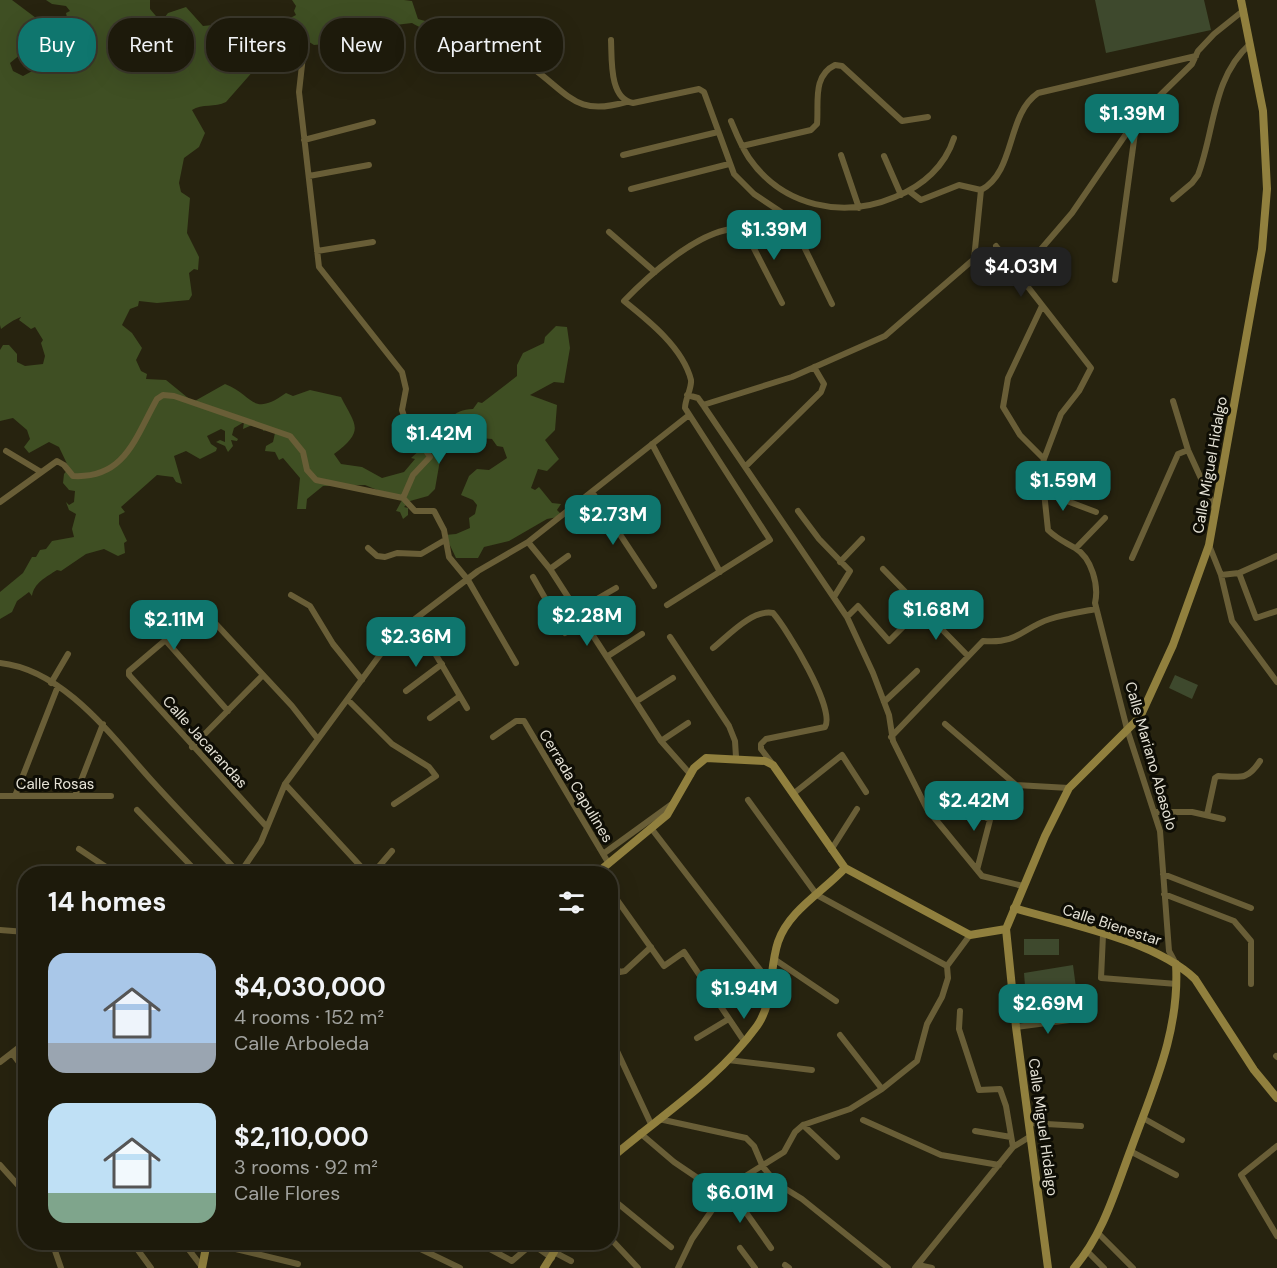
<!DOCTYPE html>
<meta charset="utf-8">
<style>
:root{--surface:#1d1a0b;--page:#2a2719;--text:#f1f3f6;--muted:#a0a19d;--line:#3b382c;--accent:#0f766e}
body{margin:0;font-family:"DM Sans",sans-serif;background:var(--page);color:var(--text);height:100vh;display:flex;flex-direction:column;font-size:22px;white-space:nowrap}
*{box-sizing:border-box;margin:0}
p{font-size:20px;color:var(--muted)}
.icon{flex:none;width:33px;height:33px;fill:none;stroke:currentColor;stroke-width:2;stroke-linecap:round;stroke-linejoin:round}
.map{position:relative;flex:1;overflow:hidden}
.drawer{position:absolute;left:18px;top:866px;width:600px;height:384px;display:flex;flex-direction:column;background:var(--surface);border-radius:24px;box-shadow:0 6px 24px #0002,0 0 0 2px var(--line)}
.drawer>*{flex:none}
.hud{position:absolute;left:18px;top:18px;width:600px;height:54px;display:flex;gap:12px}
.price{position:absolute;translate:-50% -51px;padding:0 14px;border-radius:12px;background:var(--accent);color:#fff;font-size:20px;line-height:39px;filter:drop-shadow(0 2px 3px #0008)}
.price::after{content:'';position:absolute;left:50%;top:36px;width:18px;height:14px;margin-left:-9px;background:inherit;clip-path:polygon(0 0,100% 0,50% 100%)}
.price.selected{background:#222;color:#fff}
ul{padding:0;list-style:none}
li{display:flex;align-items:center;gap:18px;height:150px;padding:0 30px}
li span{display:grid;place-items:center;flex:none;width:168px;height:120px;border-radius:18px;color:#555}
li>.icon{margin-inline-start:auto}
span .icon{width:72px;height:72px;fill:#fffc;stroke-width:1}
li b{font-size:26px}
h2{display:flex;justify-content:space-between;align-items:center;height:72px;padding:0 30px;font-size:26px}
.tag{padding:0 21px;border-radius:24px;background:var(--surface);box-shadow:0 6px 24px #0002,0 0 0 2px var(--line);font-size:21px;line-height:54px}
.tag.selected{background:var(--accent);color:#fff}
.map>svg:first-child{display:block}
.green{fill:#3e492d}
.forest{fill:#3f4f23}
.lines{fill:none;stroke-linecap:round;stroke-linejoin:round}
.street{stroke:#695e37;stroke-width:6}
.secondary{stroke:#91803e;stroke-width:8}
.labels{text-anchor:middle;stroke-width:6;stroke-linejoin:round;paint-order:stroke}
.street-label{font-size:15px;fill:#e5e2d6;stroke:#0e0d05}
</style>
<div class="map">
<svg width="1277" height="1268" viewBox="0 0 1277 1268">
<rect width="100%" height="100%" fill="#27230f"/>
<path class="green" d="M1095,0H1204L1211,30L1106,53Z
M1175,675L1198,685L1192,699L1169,688Z
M1024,939H1059V955H1024Z
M1073,965L1078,1003L1038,1009L1032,1006L1019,1008L1016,987L1025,986L1024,973Z"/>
<path class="forest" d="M0,0H12L36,18L34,31L27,40L24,55L21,54L10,63L13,71L23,76L36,69L35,58L41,55L40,61L48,53L64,46L70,31L66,13L70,11L66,6L52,4L46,0H150V9L161,22L168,13L186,7L203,26L231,23L246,33C260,23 279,25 296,15L294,11L296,6L292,0H404L412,1L418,19L443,26C431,34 423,29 412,23L379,27L378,24H361L325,44L314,45L301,37L285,35H267L259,39L254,52L255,69L226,102C215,108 202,103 192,110L205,133L199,147L184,158L179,183L181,192L190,198L187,233L199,257L198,270L194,269L189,273L192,295L189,300L157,303L139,301L138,306L130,309L122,325L132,333L142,348L136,360L141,371L147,374L146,379L166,380L193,402L225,384C254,395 251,418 286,393L293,396L310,390L341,397C355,425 366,430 334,454L341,464L362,467L382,478L404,472L415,459L411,458L432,439V433C447,424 452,409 473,409L478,402L482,403L517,376V365L523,353L544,343L545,337L556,326L567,327L570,348L564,383L554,382L530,395L557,405L555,430L545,440L559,459L547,471L538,469L531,488L535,490L539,487L552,503L561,504L557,510L563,516L547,519L509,541L484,547L478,558H456L445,535L456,534L470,528L469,518L475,514L477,505L473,500L461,495L469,476L477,469L489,470L507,458L503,447L497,446L492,439L470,437L460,443L452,442L440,460L435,489L428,496L410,501L404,507L408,508V515L403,519L400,512L396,511L402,500L365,485L323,486L307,499L306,509H297L300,478L283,458L279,460L275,452L265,451L266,446L273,442L275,433L271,428L263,431L264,427L252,425L243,429L244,422L234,428L232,435L238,439L237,441L231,440L233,446L228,452L225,446L216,442L220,440L225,442V431L221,429L207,436L211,444L217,448L216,451L200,459L186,451L174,456L182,484L176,482L173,477L157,475L121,507L125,512L119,515V524L127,541L124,543L125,553L118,556L104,549L86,554L61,571L57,570C46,577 34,583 32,596L29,592L17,601L12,612L0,619V592L23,573L32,557H36L40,550L46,549L52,541L74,537L72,529L76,514L69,510L66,502L69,505L74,502L75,491L69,490L63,483L64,474L69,468L59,447L49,442L29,453L24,447L30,439L27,430L13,418L0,421V350L3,345H9L17,354V362L25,366L43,364L45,356L41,343L43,340L35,327L31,329L19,320L21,317C15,319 6,325 1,329L0,325Z"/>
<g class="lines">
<path class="street" d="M611,40C612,59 609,99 633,103L699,89L704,92L734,174L754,194L790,218L832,304
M303,56L299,92L319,267L402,372L406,389L402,410L404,416L430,457L413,475L403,498L415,511H434L444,530L449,557L468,580L516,663
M534,69C571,97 578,116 626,102
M731,121C736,133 741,146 749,158C783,207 843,219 895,197C923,186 945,166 954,138
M304,140L373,122
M742,146L811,130L817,124C819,103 812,76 835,65L842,66L902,121L928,117
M623,155L718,132
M841,155L859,208
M884,156L901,195
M309,176L369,165
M631,189L729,164
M909,191L921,200L959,185L981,190C1016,171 1006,115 1038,93L1196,56
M1173,199L1192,183L1198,175C1215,130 1212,78 1250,44
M744,229L782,303
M609,232L655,272
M996,246L1091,368L1079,391L1061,414L1044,459
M317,251L373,242
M1018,276L1072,213L1137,118L1192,64L1198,51L1214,34L1244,10
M1115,280L1137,118
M1042,306L1008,378L1003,407L1020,435L1044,459L1038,490L1096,512
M687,395L698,398L703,405L847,617L873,673L889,715L893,741L927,809L982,876L1023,886
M1173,401L1188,450L1215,509
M703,405L792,377L885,336L974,259L981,190
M652,444L720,572
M6,451L41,472
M746,466L821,392L824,384L814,367
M592,492L654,586
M1044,492L1048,530C1057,539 1065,542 1075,548C1092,558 1099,586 1095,603L1127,729L1160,831L1169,951L1176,964
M0,502L57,461L64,465L73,476C125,479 135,438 157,399L163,395L174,396L290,436L303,452L307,470L316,480L403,498
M798,511L819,539L850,571L834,597
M528,542L550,569L661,741L691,775
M1209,545L1221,575L1232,621L1277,682
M368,548L377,556L385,557L397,553L421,554L445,540
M1076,548L1105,518
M1132,558L1178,454L1188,450
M840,562L862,539
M550,569L568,556
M883,569L968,656
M1239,573L1256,618L1277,611
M1221,575L1239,573L1277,556
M533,577L565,633L585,621
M291,595L310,606L333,644L362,680
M667,605L770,540L685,408C685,399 692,388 691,380C683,348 649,321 624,301C648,276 696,233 732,229C750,227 775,230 792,222
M578,610L616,588
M847,617L858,606L889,641L922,608
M415,619L467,708
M670,637L729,726L735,741L736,757
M167,642L228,711
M713,648C728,636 752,609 773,613C787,629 836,709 825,727L766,739L761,744V749L771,762
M608,656L642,634
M0,663C65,670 113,738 153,782C181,813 210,843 239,873
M51,683L68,654
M406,691L442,664
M348,700L392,744L429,767L436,776L394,804
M637,701L673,678
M884,702L917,671
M430,718L460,696
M945,724L1016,785L1069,788
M493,737L516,721H524L609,864
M891,737L983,641C1019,644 1022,628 1050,619C1065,614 1081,612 1096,609
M661,741L688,723
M192,747L263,675
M285,784L365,871H375L392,851
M793,794L842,755L866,792
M0,796H111
M15,796L58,686
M75,796L103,724
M748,800L817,895L947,966
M958,800L990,820L977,870
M137,810L198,873
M1155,812H1192L1223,819
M1207,815L1215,778L1218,776C1240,777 1247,781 1260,761
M266,826L129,675V671L202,609L292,706L317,738
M651,828L771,984
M79,849L115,873
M831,850L857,809
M603,854L672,804
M240,873L261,842L285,784L388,644L415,619L478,571L528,542L689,415
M1163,874L1251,908
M1164,894L1234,921L1251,941V984
M615,897L664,966L684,952L744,1041
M0,930L26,932
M1103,935L1101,978L1177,984
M774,959L836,1001
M610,963L620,972L625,971L651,947
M960,1011L959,1029L979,1090L1000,1089L1006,1106L1013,1147
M1016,1027L1077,1019
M840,1035L882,1089
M610,1036L651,1124
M697,1038L727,1020
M12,1053L26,1072
M1276,1056L1277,1057
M728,1060L812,1070
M0,1062L26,1042
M1143,1118L1182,1140
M659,1119L746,1138L754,1146L763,1167L776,1183L802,1199L888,1268
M863,1120L941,1155L999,1165
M1029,1123L1081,1126
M803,1125L837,1157
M975,1131L1011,1137
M640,1133L674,1162L708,1185
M610,1144L617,1153
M1277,1146L1241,1175L1277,1236
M1130,1151L1176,1175
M0,1165L26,1194
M728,1187L771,1248
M610,1197L671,1247
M1099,1234L1133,1268
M610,1238L638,1268
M52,1242L61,1268
M132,1242L151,1268
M183,1242L202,1267
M207,1242L298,1264
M406,1242L460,1268
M477,1242L512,1261L532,1244L552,1258
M740,1248L755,1268
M554,1252L571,1261
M1088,1252L1104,1268
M785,1265L789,1268
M918,1265L932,1268
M678,1268L692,1239L728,1187L784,1152L795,1132L803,1125L850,1109L882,1089L917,1061L927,1024L942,997L948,978L947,966L970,935
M915,1268L1013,1147L1031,1136"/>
<path class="secondary" d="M597,873L667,815L694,768L706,758L765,761L773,765L845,868L970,935L1006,929
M1014,908C1068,924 1154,940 1195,979L1254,1070L1277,1098
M610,1159C660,1116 718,1080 757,1026C774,1002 769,969 778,942C789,910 823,892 845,868
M202,1268L207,1242
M544,1268L554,1252V1242
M1048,1268L1016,1027L1006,929L1045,836L1069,788L1140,717L1173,645L1209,545L1262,249L1267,189L1263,111L1241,0
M1074,1268C1104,1233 1115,1191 1131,1149C1153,1088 1180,1031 1176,964"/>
</g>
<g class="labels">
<g class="street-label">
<text transform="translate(1210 465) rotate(-80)" y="5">Calle Miguel Hidalgo</text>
<text transform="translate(205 742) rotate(48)" y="5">Calle Jacarandas</text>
<text transform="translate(1151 756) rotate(74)" y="5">Calle Mariano Abasolo</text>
<text x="55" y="789">Calle Rosas</text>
<text transform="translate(576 786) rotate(59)" y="5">Cerrada Capulines</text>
<text transform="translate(1112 925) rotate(18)" y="5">Calle Bienestar</text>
<text transform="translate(1043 1127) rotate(82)" y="5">Calle Miguel Hidalgo</text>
</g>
</g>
</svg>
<b class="price" style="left:1132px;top:145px">$1.39M</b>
<b class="price" style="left:774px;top:261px">$1.39M</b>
<b class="price selected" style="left:1021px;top:298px">$4.03M</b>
<b class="price" style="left:439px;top:465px">$1.42M</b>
<b class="price" style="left:1063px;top:512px">$1.59M</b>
<b class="price" style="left:613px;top:546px">$2.73M</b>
<b class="price" style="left:936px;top:641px">$1.68M</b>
<b class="price" style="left:587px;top:647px">$2.28M</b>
<b class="price" style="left:174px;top:651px">$2.11M</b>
<b class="price" style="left:416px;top:668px">$2.36M</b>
<b class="price" style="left:974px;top:832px">$2.42M</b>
<b class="price" style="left:744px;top:1020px">$1.94M</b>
<b class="price" style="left:1048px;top:1035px">$2.69M</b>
<b class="price" style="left:740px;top:1224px">$6.01M</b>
<div class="hud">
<a class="tag selected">Buy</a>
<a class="tag">Rent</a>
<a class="tag">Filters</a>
<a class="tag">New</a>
<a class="tag">Apartment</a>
</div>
<section class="drawer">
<h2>14 homes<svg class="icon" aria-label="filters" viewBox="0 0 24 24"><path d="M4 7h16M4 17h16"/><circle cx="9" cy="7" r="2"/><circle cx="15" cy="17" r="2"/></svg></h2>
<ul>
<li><span style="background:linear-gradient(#a9c7e8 75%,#9aa5b1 0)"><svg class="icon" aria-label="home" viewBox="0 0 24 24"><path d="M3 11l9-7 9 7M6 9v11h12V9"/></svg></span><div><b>$4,030,000</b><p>4 rooms · 152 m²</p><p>Calle Arboleda</p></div></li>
<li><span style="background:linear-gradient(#bfe0f5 75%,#7fa58c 0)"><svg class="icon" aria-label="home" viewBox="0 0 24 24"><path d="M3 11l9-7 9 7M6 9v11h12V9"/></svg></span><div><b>$2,110,000</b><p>3 rooms · 92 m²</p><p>Calle Flores</p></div></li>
</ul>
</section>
</div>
